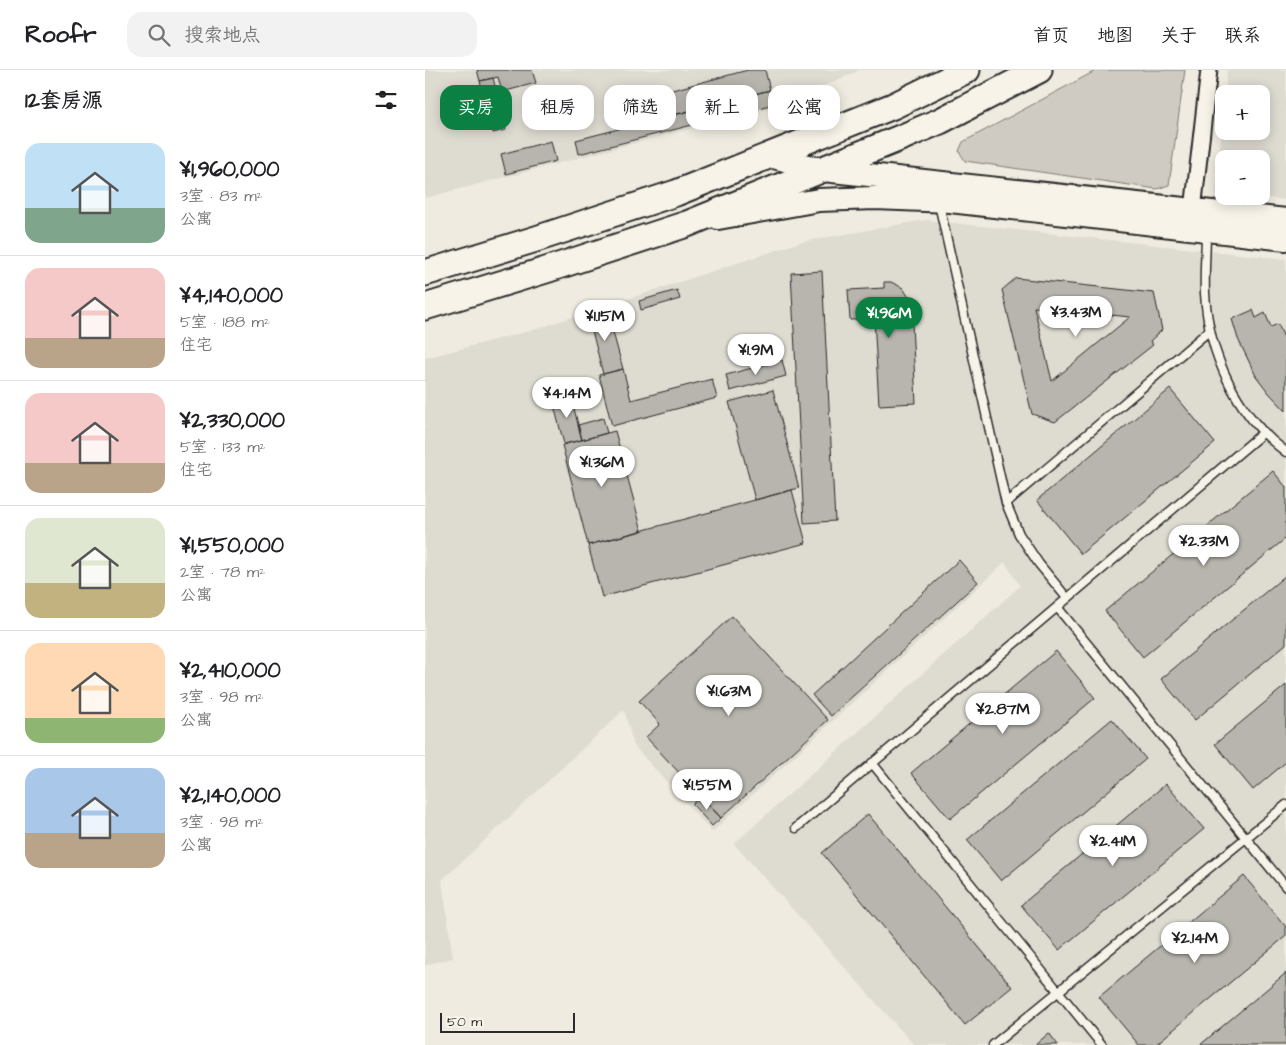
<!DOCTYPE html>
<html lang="zh">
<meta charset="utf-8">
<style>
:root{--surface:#fff;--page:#f2f2f2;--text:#202124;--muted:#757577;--line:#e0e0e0;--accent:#0b8043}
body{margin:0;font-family:"Architects Daughter","LXGW WenKai TC",sans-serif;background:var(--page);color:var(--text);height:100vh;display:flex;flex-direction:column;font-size:19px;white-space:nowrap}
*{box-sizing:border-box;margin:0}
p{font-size:16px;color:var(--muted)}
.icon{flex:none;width:28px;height:28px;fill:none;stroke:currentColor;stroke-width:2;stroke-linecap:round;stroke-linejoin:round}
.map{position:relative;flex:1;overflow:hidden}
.sheet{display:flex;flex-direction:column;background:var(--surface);width:425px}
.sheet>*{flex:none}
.top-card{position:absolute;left:15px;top:15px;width:475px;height:45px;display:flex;gap:10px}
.tools{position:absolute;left:790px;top:15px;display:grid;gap:10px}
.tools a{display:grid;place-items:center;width:55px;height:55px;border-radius:10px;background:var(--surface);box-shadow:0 2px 12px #0003;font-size:25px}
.scale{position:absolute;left:15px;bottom:12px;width:135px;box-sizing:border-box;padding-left:5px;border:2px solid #2b2b2b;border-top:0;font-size:14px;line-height:18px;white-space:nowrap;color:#2b2b2b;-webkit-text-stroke:4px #f7f3e8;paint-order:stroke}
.price{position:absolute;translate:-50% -42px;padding:0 11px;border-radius:18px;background:#fff;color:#222;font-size:16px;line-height:32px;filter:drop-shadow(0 1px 2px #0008)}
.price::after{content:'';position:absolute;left:50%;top:30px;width:15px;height:11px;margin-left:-8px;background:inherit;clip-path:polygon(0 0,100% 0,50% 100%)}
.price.current{background:var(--accent);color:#fff}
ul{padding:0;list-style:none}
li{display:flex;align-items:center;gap:15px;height:125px;padding:0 25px}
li+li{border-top:1px solid var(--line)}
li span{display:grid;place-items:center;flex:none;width:140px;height:100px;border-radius:15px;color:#555}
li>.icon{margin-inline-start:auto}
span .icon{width:60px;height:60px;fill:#fffc;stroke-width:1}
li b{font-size:21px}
h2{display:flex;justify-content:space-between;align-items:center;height:60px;padding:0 25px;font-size:21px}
.tag{padding:0 18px;border-radius:15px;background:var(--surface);box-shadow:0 2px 12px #0003;font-size:18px;line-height:45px}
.tag.current{background:var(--accent);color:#fff}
header{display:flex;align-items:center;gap:30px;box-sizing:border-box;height:70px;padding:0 25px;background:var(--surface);border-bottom:1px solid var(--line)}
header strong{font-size:24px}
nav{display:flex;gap:28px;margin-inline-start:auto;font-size:18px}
.search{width:350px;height:45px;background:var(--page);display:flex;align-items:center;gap:12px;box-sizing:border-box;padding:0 18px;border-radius:15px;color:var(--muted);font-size:19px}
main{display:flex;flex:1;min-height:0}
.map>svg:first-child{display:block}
.built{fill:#dedbd1}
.green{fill:#cfcbc2;stroke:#7d7b76}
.building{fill:#b8b5ae;stroke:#2b2b2b;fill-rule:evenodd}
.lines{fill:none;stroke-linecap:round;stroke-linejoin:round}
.service-casing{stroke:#2b2b2b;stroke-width:11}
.minor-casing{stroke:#2b2b2b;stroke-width:19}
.secondary-casing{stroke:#2b2b2b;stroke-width:26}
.primary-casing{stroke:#2b2b2b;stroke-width:29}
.service{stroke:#f7f3e8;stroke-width:8}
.minor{stroke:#f7f3e8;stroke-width:15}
.secondary{stroke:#f7f3e8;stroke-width:22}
.primary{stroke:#f7f3e8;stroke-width:25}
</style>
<header>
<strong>Roofr</strong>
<div class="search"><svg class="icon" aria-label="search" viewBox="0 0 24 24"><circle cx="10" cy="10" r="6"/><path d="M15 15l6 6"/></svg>搜索地点</div>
<nav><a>首页</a><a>地图</a><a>关于</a><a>联系</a></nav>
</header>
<main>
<section class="sheet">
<h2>12套房源<svg class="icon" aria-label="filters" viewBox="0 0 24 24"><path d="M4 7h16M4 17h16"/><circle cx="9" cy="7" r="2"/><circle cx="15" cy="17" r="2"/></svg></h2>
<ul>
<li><span style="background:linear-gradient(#bfe0f5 65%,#7fa58c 0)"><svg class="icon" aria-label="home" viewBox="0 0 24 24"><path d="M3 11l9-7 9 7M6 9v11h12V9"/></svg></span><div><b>¥1,960,000</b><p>3室 · 83 m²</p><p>公寓</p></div></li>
<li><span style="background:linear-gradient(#f6c9c9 70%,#b9a48a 0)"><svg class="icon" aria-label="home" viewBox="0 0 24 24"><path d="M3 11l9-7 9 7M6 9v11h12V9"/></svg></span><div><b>¥4,140,000</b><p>5室 · 188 m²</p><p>住宅</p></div></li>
<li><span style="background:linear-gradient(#f6c9c9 70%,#b9a48a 0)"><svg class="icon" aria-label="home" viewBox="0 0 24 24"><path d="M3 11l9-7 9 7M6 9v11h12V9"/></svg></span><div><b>¥2,330,000</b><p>5室 · 133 m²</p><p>住宅</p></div></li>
<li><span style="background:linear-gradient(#dfe7d0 65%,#c2b280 0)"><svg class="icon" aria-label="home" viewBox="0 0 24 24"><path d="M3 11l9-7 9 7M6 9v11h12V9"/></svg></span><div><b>¥1,550,000</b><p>2室 · 78 m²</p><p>公寓</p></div></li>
<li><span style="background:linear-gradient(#ffd9b3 75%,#8fb573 0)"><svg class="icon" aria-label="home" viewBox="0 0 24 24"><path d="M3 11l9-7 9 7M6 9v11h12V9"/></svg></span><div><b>¥2,410,000</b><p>3室 · 98 m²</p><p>公寓</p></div></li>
<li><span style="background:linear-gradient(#a9c7e8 65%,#b9a48a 0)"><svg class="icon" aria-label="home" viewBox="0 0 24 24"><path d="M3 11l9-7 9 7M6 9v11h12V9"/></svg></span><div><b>¥2,140,000</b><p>3室 · 98 m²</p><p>公寓</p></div></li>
</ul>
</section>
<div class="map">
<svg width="861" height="975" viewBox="0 0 861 975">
<rect width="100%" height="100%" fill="#efebe0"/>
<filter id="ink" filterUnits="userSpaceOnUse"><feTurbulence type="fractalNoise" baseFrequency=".02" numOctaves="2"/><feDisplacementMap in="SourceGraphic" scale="10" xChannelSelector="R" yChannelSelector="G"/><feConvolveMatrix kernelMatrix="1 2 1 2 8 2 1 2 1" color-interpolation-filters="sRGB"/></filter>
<g filter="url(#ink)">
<path class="built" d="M0,0H435L356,35L0,128Z
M802,0H861V130L825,126H836V89H799V124L791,123L799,34V61H836V24H800Z
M500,150L861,189V975H489L309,774L595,516L580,492L287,762L209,676L199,640L17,810L28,888L0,895V288L108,260L376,172Z"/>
<path class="green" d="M672,0H760L744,115L732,119L540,91L534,81L538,72Z"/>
<path class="building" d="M52,0H107L111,13L77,22L73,7L55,11Z
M323,0H340L345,20L242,47L236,23Z
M68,8L81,60L68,63L55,11Z
M345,20L349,34L154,84L151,70Z
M126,71L131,91L81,104L76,84Z
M397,201L410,451L379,453L366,203Z
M591,208L729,223L737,260L725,271L728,275L630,352L607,344L577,220ZM609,237L705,247L627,311Z
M459,212H466L478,218L483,226L486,234L491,333L454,335L449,249L425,250L423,220L459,218Z
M252,220L255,229L216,240L214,231Z
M182,240L198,299L178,304L163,245Z
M828,240L831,248L840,243L846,257L853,254L861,272V341L844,323L831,306L813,269L807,249Z
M357,290L361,306L305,321L301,305Z
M198,299L206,330L287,309L292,328L187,356L174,305Z
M745,319L790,373L656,484L612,430Z
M348,320L374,418L330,430L304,332Z
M145,323L157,370L139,374L127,328Z
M178,348L182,363L157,370L153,355Z
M190,361L217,461L163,475L137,375Z
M848,401L861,417V468L718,587L680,541Z
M367,420L381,473L177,527L163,475Z
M534,490L553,512L406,646L387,625Z
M861,505V574L770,650L736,609Z
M307,546L403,650L296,748L221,667L235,654L214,631Z
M631,581L670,628L525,749L486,703Z
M861,615V692L828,720L790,674Z
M687,649L721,689L576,811L542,770Z
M741,714L779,759L634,880L596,835Z
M276,726L296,748L287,756L267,734Z
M443,744L587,917L540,955L397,783Z
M819,806L861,857V866L730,975H714L674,927Z
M861,903V975H775Z
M624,963L633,975H610Z"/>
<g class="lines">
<g class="service-casing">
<path id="service" d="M514,134L581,433L594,464L614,494L642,528
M781,162C781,182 779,203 780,223C783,283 812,346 861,382
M581,433L785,260
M632,537L861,817
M447,693L677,975
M371,758L839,362
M568,975L861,735"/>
</g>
<g class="minor-casing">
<path id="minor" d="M768,140L784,0"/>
</g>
<g class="secondary-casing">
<path id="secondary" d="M345,86L398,100L861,150
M293,148L394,130L450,128L525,131L861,169"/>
</g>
<g class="primary-casing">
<path id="primary" d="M0,203L111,169L251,123L468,36L542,0
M0,237L121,200L262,154L480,66L515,51L614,0"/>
</g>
<use href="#service" class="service"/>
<use href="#minor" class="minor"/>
<use href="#secondary" class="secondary"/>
<use href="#primary" class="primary"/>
</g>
</g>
</svg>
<div class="tools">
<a>+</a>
<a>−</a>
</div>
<div class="scale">50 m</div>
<b class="price" style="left:651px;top:268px">¥3.43M</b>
<b class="price current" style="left:464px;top:269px">¥1.96M</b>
<b class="price" style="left:180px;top:272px">¥1.15M</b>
<b class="price" style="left:331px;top:306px">¥1.9M</b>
<b class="price" style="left:142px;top:349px">¥4.14M</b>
<b class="price" style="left:177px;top:418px">¥1.36M</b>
<b class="price" style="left:779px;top:497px">¥2.33M</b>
<b class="price" style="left:304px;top:647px">¥1.63M</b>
<b class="price" style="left:578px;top:665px">¥2.87M</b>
<b class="price" style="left:282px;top:741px">¥1.55M</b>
<b class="price" style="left:688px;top:797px">¥2.41M</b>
<b class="price" style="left:770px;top:894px">¥2.14M</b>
<div class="top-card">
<a class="tag current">买房</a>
<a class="tag">租房</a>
<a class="tag">筛选</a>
<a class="tag">新上</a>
<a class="tag">公寓</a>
</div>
</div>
</main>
